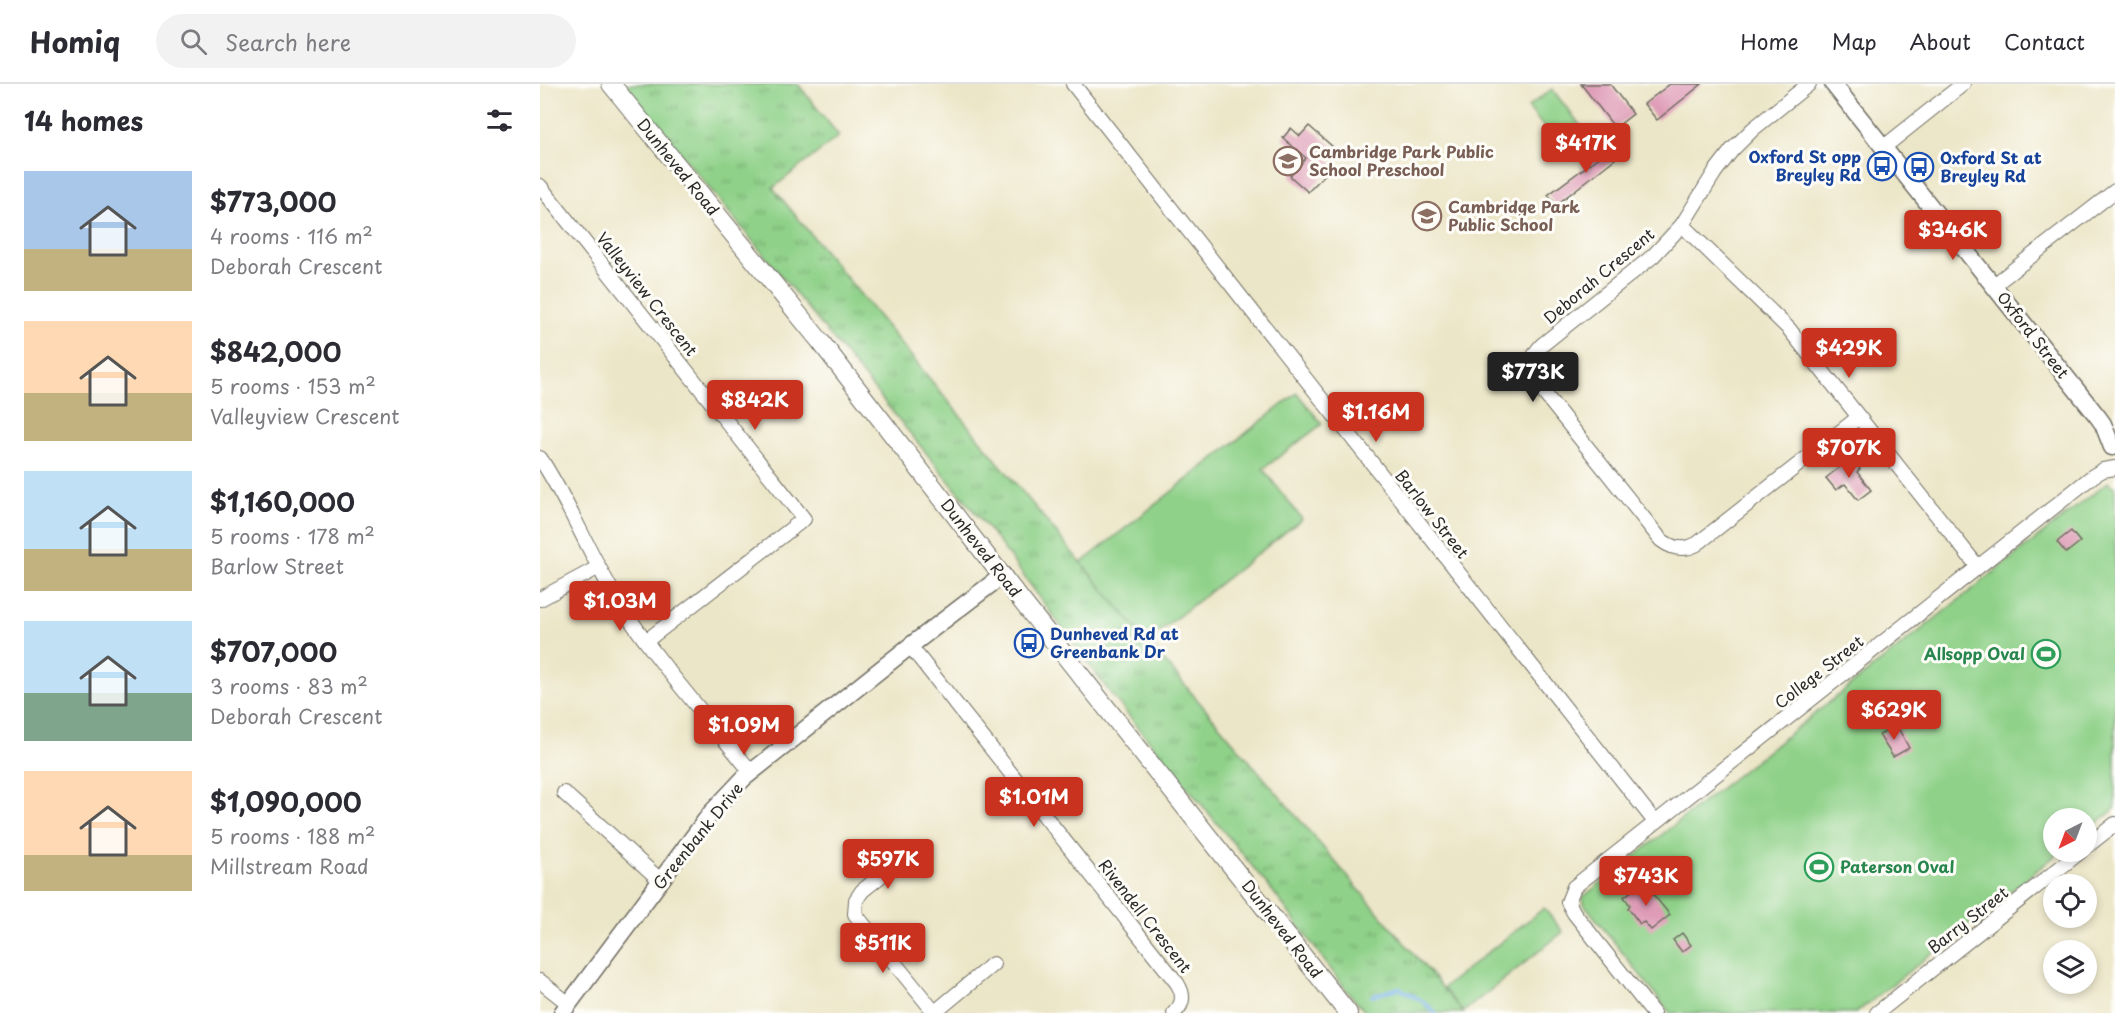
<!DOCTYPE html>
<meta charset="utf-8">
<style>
:root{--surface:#fff;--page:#f2f2f3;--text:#2b2b33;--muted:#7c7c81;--line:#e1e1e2;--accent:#c8321e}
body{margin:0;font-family:"Playpen Sans",sans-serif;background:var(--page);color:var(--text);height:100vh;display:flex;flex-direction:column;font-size:22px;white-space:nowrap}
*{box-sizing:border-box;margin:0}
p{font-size:20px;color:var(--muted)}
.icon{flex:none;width:33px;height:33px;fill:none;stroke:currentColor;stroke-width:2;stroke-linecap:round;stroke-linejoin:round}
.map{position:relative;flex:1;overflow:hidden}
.details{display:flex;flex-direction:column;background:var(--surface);width:540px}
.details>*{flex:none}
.needle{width:39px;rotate:222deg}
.buttons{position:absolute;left:1503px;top:724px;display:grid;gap:12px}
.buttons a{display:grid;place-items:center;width:54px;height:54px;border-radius:50%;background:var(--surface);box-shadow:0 3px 9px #0003;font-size:30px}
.price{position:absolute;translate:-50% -51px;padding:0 14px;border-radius:6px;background:var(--accent);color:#fff;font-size:20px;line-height:39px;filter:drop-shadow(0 2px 3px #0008)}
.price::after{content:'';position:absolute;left:50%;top:36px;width:18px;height:14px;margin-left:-9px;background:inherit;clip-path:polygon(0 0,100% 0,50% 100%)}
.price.selected{background:#222;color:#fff}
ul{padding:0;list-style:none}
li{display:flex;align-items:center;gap:18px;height:150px;padding:0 24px}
li span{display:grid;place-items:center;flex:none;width:168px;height:120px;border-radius:0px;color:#555}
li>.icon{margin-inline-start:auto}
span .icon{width:72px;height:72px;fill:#fffc;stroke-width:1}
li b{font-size:26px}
h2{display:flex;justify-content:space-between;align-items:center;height:72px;padding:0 24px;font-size:26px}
header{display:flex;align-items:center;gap:36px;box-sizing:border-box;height:84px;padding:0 30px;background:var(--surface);border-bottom:2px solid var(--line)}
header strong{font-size:28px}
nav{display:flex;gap:33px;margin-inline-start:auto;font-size:21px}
.search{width:420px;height:54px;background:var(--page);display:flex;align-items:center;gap:15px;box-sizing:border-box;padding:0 21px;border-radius:33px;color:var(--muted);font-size:22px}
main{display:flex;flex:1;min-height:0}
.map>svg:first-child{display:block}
.grass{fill:url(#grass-tufts);stroke:#5d7e5a;stroke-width:1.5}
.park{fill:#8fd189;stroke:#5d7e5a;stroke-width:1.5}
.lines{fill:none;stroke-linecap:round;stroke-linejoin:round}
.stream{stroke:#78b3e9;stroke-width:4}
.building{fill:#df9cb7}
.minor-casing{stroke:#6f6c62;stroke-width:16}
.tertiary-casing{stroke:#6f6c62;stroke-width:19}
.secondary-casing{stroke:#6f6c62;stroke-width:20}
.minor{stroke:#fff;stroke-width:14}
.tertiary{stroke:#fff;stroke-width:16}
.secondary{stroke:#fff;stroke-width:18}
.labels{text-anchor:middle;stroke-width:6;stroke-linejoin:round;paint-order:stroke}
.education-label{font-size:16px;font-weight:bold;fill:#785e54;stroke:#fdfcf7;text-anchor:start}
.transit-label{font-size:16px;font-weight:bold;fill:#164399;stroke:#fdfcf7;text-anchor:start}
.street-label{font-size:16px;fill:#2b2b2b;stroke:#fdfcf7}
.leisure-label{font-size:16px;font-weight:bold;fill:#27864d;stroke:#fdfcf7;text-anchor:end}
</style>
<header>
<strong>Homiq</strong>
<div class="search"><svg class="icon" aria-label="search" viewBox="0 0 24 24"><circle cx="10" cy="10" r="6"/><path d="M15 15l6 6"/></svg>Search here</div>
<nav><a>Home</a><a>Map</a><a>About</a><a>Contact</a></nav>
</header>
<main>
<section class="details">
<h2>14 homes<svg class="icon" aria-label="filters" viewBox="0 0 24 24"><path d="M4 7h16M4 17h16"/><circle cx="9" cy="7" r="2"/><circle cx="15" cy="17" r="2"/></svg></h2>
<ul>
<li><span style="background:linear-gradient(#a9c7e8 65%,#c2b280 0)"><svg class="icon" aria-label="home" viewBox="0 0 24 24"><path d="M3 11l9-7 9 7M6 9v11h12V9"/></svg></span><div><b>$773,000</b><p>4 rooms · 116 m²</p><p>Deborah Crescent</p></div></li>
<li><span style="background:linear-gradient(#ffd9b3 60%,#c2b280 0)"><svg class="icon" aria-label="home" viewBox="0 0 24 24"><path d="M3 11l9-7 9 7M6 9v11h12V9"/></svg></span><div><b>$842,000</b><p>5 rooms · 153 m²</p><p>Valleyview Crescent</p></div></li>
<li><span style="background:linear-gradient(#bfe0f5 65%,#c2b280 0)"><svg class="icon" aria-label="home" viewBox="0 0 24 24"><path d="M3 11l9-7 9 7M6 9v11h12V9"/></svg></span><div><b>$1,160,000</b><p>5 rooms · 178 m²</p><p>Barlow Street</p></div></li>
<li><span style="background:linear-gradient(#bfe0f5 60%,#7fa58c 0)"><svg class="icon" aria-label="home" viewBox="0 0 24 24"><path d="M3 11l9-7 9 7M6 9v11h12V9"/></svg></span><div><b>$707,000</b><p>3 rooms · 83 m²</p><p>Deborah Crescent</p></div></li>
<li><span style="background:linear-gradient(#ffd9b3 70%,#c2b280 0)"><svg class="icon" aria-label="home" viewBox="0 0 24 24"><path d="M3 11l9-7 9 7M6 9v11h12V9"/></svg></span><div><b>$1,090,000</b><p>5 rooms · 188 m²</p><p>Millstream Road</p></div></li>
</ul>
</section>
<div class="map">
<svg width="1575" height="929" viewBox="0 0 1575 929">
<defs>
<pattern id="grass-tufts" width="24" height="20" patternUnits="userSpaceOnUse" patternTransform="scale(1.5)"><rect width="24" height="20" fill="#8fd189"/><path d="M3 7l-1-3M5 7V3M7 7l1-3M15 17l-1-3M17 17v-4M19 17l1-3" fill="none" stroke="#75aa70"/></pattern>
</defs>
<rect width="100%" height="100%" fill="#fdfcf7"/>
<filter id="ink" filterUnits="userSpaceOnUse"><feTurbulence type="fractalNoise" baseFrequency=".0167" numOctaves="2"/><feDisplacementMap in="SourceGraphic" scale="12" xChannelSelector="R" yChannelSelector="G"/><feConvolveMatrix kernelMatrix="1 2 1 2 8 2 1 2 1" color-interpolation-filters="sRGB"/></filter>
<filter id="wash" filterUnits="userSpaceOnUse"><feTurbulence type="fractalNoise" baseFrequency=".008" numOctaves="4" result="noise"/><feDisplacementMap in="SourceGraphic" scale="24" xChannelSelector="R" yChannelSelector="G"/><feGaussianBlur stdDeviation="1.35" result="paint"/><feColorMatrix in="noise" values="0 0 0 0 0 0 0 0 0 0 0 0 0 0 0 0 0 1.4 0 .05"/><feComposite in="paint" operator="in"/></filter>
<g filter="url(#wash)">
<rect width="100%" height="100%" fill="#ece6c8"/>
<path class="grass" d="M84,0H258L299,52L233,104L541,479L924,929H826L804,903L735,810L571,610L455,453Z"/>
<path class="park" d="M1012,5L1050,54L1026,72L988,23Z
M757,309L782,340L723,385L762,435L607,557L541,479Z
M1568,398L1571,402H1575V725L1547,747L1546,735H1514V768H1520L1316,929H1130L1044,820L1043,813Z
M1004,824L1023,848L923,928L903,904Z"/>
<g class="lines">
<path class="stream" d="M832,912L859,904L884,918L895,929"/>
</g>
<g id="blocks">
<path class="building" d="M1041,0H1070L1093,30L1075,44Z
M1130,0H1162L1117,36L1104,20Z
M769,42L793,63L784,72L794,81L768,108L750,92L766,74L743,54L751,44L760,52Z
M1078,59L1085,67L1016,121L1008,111Z
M1311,374L1320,385L1317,388L1331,406L1318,416L1305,400L1296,406L1286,394Z
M1531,447L1540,458L1526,469L1517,458Z
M1357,642L1369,664L1353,673L1339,651Z
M1103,798L1130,831L1111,846L1104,838L1100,840L1088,824L1090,821L1084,813Z
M1142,849L1151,861L1142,868L1133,856Z"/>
</g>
</g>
<g filter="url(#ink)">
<use href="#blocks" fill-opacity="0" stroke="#6f6c62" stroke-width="1.5"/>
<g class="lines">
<g class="minor-casing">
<path id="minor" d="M533,0L1115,738
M1269,0L1213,45L1192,66L1175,88L1142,141L1113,172L1002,261C991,272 988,285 996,299L1121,456C1133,465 1144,467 1157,460L1319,333
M1344,63L1423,0
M0,102L264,435L106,557
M1142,141L1249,245L1438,483
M1454,201L1575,107
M0,374C31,421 51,475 81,522C120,581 167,633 211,688
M0,515L59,483
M370,562L637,899C644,910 644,920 634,929
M24,709L121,797
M1546,763L1575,740
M363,774L322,807L316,816L315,830L395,929
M0,897L29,920
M394,929L453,880
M1113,929L1034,829L1028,818L1034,803L1553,392L1563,386L1575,384
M1337,929L1540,768"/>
</g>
<g class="tertiary-casing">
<path id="tertiary" d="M1293,0L1558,333L1563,340L1572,363
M22,929L171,729L204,694L370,562L463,491"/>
</g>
<g class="secondary-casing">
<path id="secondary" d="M71,0L280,257L473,506L808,929"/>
</g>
<use href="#minor" class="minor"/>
<use href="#tertiary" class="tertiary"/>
<use href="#secondary" class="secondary"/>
</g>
</g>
<defs>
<g id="school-ring" transform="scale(1.5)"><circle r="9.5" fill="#fdfcf7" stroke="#8d6e63" stroke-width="1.5"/><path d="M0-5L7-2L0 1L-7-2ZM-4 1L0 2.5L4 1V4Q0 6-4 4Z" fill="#8d6e63"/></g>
<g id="bus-ring" transform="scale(1.5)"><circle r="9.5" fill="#fdfcf7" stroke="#1a4fb4" stroke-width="1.5"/><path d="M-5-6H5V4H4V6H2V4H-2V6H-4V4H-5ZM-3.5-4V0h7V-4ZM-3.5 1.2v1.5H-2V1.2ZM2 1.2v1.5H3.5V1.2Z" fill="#1a4fb4"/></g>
<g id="stadium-ring" transform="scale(1.5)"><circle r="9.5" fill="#fdfcf7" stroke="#2e9e5b" stroke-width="1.5"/><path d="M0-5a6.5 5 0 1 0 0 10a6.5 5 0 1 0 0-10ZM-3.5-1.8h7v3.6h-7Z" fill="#2e9e5b"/></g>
</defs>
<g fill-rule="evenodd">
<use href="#school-ring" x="748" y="77"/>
<use href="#bus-ring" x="1342" y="82"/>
<use href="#bus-ring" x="1379" y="83"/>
<use href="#school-ring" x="887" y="132"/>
<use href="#bus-ring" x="489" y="559"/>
<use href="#stadium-ring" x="1506" y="570"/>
<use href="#stadium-ring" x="1279" y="783"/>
</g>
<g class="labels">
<g class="education-label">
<text x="769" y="74">Cambridge Park Public<tspan x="769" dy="18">School Preschool</tspan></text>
<text x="908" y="129">Cambridge Park<tspan x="908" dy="18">Public School</tspan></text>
</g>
<g class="transit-label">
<text x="1321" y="79" text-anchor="end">Oxford St opp<tspan x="1321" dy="18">Breyley Rd</tspan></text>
<text x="1400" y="80">Oxford St at<tspan x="1400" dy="18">Breyley Rd</tspan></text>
<text x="510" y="556">Dunheved Rd at<tspan x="510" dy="18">Greenbank Dr</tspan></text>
</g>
<g class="street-label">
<text transform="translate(138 83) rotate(51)" y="6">Dunheved Road</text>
<text transform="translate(1059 192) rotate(-40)" y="6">Deborah Crescent</text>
<text transform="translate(107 210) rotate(52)" y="6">Valleyview Crescent</text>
<text transform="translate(1493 251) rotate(52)" y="6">Oxford Street</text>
<text transform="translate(892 430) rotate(52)" y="6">Barlow Street</text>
<text transform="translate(441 464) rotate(52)" y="6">Dunheved Road</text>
<text transform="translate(1279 588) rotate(-38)" y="6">College Street</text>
<text transform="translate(158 752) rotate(-51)" y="6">Greenbank Drive</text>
<text transform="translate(605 832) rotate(52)" y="6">Rivendell Crescent</text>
<text transform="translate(1428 836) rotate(-38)" y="6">Barry Street</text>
<text transform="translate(742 845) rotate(52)" y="6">Dunheved Road</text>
</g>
<g class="leisure-label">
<text x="1485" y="576">Allsopp Oval</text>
<text x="1300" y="789" text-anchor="start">Paterson Oval</text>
</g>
</g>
</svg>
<div class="buttons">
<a><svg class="needle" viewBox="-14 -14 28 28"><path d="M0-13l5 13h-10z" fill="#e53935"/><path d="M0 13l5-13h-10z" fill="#7c7c81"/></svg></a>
<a><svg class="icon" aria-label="locate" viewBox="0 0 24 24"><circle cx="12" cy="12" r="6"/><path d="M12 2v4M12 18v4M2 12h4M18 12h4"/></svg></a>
<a><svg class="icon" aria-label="layers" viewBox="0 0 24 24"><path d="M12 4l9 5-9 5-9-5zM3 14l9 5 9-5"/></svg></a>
</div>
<b class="price" style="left:1046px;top:90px">$417K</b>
<b class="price" style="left:1413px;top:177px">$346K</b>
<b class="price" style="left:1309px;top:295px">$429K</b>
<b class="price selected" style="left:993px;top:319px">$773K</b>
<b class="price" style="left:215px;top:347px">$842K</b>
<b class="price" style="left:836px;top:359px">$1.16M</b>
<b class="price" style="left:1309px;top:395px">$707K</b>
<b class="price" style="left:80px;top:548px">$1.03M</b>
<b class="price" style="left:1354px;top:657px">$629K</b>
<b class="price" style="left:204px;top:672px">$1.09M</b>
<b class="price" style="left:494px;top:744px">$1.01M</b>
<b class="price" style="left:348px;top:806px">$597K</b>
<b class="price" style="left:1106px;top:823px">$743K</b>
<b class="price" style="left:343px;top:890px">$511K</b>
</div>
</main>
